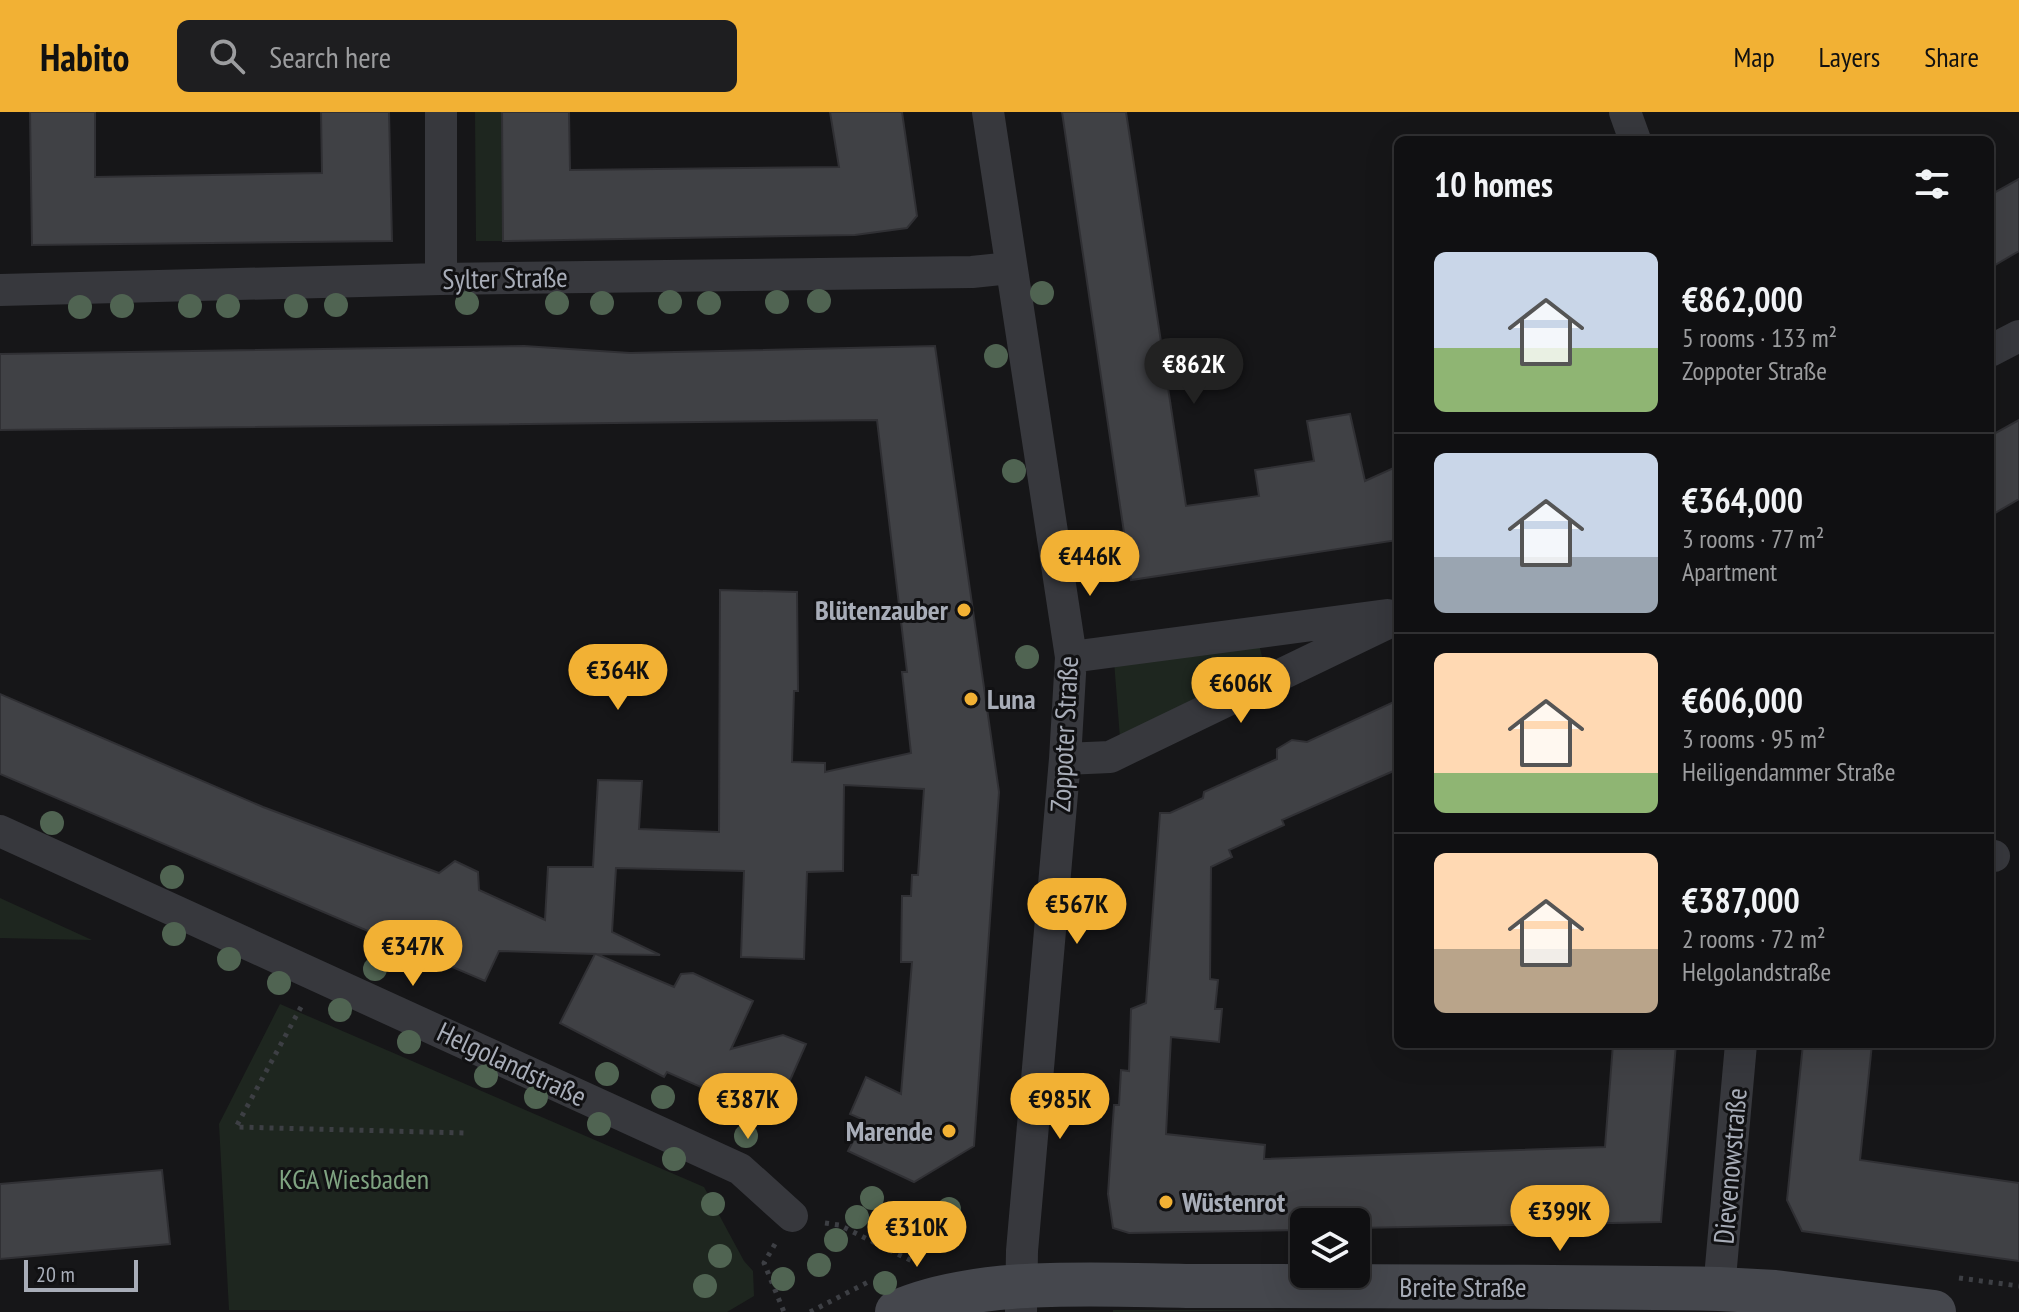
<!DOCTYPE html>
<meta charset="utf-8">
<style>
:root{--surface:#101012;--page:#1e1e20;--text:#f1f3f6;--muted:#9c9d9f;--line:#303032;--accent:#f2b134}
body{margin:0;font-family:"PT Sans Narrow",sans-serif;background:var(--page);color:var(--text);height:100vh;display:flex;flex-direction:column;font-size:30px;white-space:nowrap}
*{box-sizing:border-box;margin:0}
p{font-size:26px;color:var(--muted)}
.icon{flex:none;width:44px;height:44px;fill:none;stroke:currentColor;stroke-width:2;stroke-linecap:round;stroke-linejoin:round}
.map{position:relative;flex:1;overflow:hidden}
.panel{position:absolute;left:1394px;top:24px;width:600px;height:912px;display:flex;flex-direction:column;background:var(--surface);border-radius:12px;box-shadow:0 8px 32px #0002,0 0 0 2px var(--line)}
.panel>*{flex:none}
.controls{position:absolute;left:1290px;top:1096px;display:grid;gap:16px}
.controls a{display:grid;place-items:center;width:80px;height:80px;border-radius:12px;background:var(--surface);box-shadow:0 8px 32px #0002,0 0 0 2px var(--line);font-size:40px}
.scale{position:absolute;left:24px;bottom:20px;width:114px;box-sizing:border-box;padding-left:8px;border:4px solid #a8adb8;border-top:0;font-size:22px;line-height:28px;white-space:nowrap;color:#a8adb8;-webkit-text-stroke:6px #111113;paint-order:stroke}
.price{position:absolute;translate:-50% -68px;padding:0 18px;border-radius:28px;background:var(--accent);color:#111;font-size:26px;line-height:52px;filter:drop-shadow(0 2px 4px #0008)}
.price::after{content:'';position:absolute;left:50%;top:48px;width:24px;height:18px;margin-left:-12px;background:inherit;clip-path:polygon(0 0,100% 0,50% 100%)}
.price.on{background:#222;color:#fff}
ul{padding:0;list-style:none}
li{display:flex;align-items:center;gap:24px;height:200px;padding:0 40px}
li+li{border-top:2px solid var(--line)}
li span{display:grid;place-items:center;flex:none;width:224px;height:160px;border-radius:12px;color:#555}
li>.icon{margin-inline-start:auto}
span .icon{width:96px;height:96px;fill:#fffc;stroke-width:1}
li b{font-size:34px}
h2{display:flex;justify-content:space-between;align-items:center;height:96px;padding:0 40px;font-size:34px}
header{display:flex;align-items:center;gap:48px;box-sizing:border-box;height:112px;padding:0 40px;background:var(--accent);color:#111}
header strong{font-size:38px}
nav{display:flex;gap:44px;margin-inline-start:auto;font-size:28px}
.search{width:560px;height:72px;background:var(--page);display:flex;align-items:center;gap:20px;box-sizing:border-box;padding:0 28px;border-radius:12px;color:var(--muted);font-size:30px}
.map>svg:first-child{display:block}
.green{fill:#1e261f}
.building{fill:#404145;stroke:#303034;stroke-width:2}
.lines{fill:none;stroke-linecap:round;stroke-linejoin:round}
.path{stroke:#3d3f44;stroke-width:5;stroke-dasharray:4 6;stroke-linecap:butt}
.minor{stroke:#37383d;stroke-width:32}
.secondary{stroke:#45474d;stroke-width:44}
.tree{fill:#506452}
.poi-dot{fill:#f2b134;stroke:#111113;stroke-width:3}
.labels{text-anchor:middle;stroke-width:6;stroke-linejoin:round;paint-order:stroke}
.street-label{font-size:28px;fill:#a8adb8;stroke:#111113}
.poi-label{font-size:28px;font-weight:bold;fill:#a8adb8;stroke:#111113;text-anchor:end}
.park-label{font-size:28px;fill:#7fa381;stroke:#111113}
</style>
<header>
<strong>Habito</strong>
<div class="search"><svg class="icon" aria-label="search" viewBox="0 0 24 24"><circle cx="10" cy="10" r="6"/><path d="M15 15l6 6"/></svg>Search here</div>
<nav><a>Map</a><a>Layers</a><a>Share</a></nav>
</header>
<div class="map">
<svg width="2019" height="1200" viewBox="0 0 2019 1200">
<rect width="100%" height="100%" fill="#161618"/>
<path class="green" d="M475,0H502L503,129H476Z
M1258,528L1266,561L1120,626L1114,549Z
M0,786L92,828L0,826Z
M280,892L704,1075L744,1149L753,1159L754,1184L727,1200L229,1198L219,1012Z
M1113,1198H1339L1113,1200Z"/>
<path class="building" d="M30,0H95V65L322,61L321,0H389L392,129L32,133Z
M502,0H569L570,58L839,55L830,0H902L917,104L907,116L855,123L503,129Z
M1062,0H1126L1186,394L1259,384L1255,358L1314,349L1307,309L1350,302L1365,369L1398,354V428L1131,468Z
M2019,67V139L1990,156V83Z
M524,234L630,241L935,234L999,680L974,1034L914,1070L848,1039L864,1008L850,1002L866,965L901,982L912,850H901L902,784H911L912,763H918L924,677L844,673L843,759L807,760L804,847L741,845L744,759L616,756L612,820L660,843L596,842L674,875L681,862L693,861L753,889L731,937L783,923L806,932L773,1007L667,960L664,965L560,911L595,842L499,839L485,869L0,662V582L263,695L439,761L455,749L478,760L479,778L545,808L548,755H593L598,668L642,669L639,717L719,720L720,478L797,480L798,579H794L792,650L825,651V660L911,641L902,560H907L877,308L0,318V242Z
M2019,308V387L1990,404V324Z
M1398,588V657L1282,708L1284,713L1229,738L1232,745L1211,755L1210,867L1218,868L1215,897H1222L1219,930L1171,925L1166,1022L1265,1033L1264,1047L1605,1035L1613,932H1676L1661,1110L1356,1116V1110H1304V1118L1129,1121L1113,1116L1108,1082L1114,993H1119L1121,958L1129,959L1131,897L1146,891L1160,701H1170L1203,686L1204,680L1277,647V637L1292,628L1307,630Z
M1803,932H1872L1860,1048L2019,1071V1149L1802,1119L1787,1088Z
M162,1058L170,1132L0,1147V1072Z"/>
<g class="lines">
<path class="path" d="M301,895L236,1015L465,1021
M825,1111L839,1113L914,1150
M775,1132L764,1151L784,1200
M1959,1166L2019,1174
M810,1200L868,1170"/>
<path class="minor" d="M441,0V167
M988,0L1071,545L1065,647L1022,1139L1021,1200
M1625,0L1635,28
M0,178L441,167L972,160L1010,156
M1990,239L2019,224
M1071,545L1387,503
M1065,647L1110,645L1398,506
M0,719L740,1057L792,1104
M1990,743L1994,744
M1719,1177L1741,932"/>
<path class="secondary" d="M897,1200C984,1162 1114,1174 1209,1174C1379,1174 1549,1174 1719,1177L1775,1180L1934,1200"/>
</g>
<g class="tree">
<circle cx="1042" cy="181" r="12"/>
<circle cx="819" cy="189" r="12"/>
<circle cx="670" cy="190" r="12"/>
<circle cx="777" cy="190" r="12"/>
<circle cx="467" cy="191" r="12"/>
<circle cx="557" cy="191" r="12"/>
<circle cx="602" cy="191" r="12"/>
<circle cx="709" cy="191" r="12"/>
<circle cx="336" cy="193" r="12"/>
<circle cx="122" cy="194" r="12"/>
<circle cx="190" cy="194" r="12"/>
<circle cx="228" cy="194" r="12"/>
<circle cx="296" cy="194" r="12"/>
<circle cx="80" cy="195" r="12"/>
<circle cx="996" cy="244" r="12"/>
<circle cx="1014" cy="359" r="12"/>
<circle cx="1027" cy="545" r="12"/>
<circle cx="52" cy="711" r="12"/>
<circle cx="172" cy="765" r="12"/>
<circle cx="174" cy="822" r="12"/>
<circle cx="229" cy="847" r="12"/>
<circle cx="375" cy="857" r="12"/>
<circle cx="279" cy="871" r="12"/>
<circle cx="340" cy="898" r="12"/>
<circle cx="409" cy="930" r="12"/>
<circle cx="607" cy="962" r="12"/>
<circle cx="486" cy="964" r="12"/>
<circle cx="536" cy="985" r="12"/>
<circle cx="663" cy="985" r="12"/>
<circle cx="599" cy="1012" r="12"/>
<circle cx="746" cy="1024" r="12"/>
<circle cx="674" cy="1047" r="12"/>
<circle cx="872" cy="1086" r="12"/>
<circle cx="713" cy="1092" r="12"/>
<circle cx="949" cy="1097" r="12"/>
<circle cx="857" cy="1105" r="12"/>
<circle cx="907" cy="1120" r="12"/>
<circle cx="836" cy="1128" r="12"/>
<circle cx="720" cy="1144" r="12"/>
<circle cx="819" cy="1153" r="12"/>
<circle cx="783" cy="1167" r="12"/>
<circle cx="885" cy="1171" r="12"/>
<circle cx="705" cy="1174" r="12"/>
</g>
<g class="poi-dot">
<circle cx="964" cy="498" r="8"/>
<circle cx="971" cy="587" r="8"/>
<circle cx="949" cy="1019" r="8"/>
<circle cx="1166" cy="1090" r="8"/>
</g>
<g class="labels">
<g class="street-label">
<text transform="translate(505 166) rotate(-1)" y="10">Sylter Straße</text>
<text transform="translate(1064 622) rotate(-87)" y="10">Zoppoter Straße</text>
<text transform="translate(512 952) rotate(25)" y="10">Helgolandstraße</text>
<text transform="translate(1730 1054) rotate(-85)" y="10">Dievenowstraße</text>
<text x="1463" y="1185">Breite Straße</text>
</g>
<g class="poi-label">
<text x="948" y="508">Blütenzauber</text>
<text x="987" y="597" text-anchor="start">Luna</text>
<text x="933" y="1029">Marende</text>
<text x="1182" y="1100" text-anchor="start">Wüstenrot</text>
</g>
<g class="park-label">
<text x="354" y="1077">KGA Wiesbaden</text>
</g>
</g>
</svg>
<div class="controls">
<a><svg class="icon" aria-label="layers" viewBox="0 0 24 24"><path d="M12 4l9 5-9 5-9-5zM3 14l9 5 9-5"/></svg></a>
</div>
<div class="scale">20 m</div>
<b class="price on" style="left:1194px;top:294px">€862K</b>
<b class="price" style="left:1090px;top:486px">€446K</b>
<b class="price" style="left:618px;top:600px">€364K</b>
<b class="price" style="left:1241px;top:613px">€606K</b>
<b class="price" style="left:1077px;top:834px">€567K</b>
<b class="price" style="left:413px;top:876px">€347K</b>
<b class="price" style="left:748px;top:1029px">€387K</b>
<b class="price" style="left:1060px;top:1029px">€985K</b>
<b class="price" style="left:1560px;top:1141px">€399K</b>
<b class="price" style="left:917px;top:1157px">€310K</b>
<section class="panel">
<h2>10 homes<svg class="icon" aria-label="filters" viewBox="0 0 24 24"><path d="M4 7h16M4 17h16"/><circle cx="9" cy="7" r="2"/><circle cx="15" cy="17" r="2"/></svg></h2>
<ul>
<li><span style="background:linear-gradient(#c9d6e8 60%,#8fb573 0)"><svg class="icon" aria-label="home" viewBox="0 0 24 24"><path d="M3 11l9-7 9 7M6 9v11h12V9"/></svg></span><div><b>€862,000</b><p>5 rooms · 133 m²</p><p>Zoppoter Straße</p></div></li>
<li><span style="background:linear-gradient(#c9d6e8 65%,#9aa5b1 0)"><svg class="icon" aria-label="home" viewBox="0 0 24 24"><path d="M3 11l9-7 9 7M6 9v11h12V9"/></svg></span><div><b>€364,000</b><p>3 rooms · 77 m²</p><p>Apartment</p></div></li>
<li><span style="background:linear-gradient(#ffd9b3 75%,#8fb573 0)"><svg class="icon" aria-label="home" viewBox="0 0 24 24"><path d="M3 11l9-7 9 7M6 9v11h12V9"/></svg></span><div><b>€606,000</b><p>3 rooms · 95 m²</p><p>Heiligendammer Straße</p></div></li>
<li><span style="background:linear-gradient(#ffd9b3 60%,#b9a48a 0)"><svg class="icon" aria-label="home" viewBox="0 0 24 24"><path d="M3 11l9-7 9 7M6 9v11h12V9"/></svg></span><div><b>€387,000</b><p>2 rooms · 72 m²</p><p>Helgolandstraße</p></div></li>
</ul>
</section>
</div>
